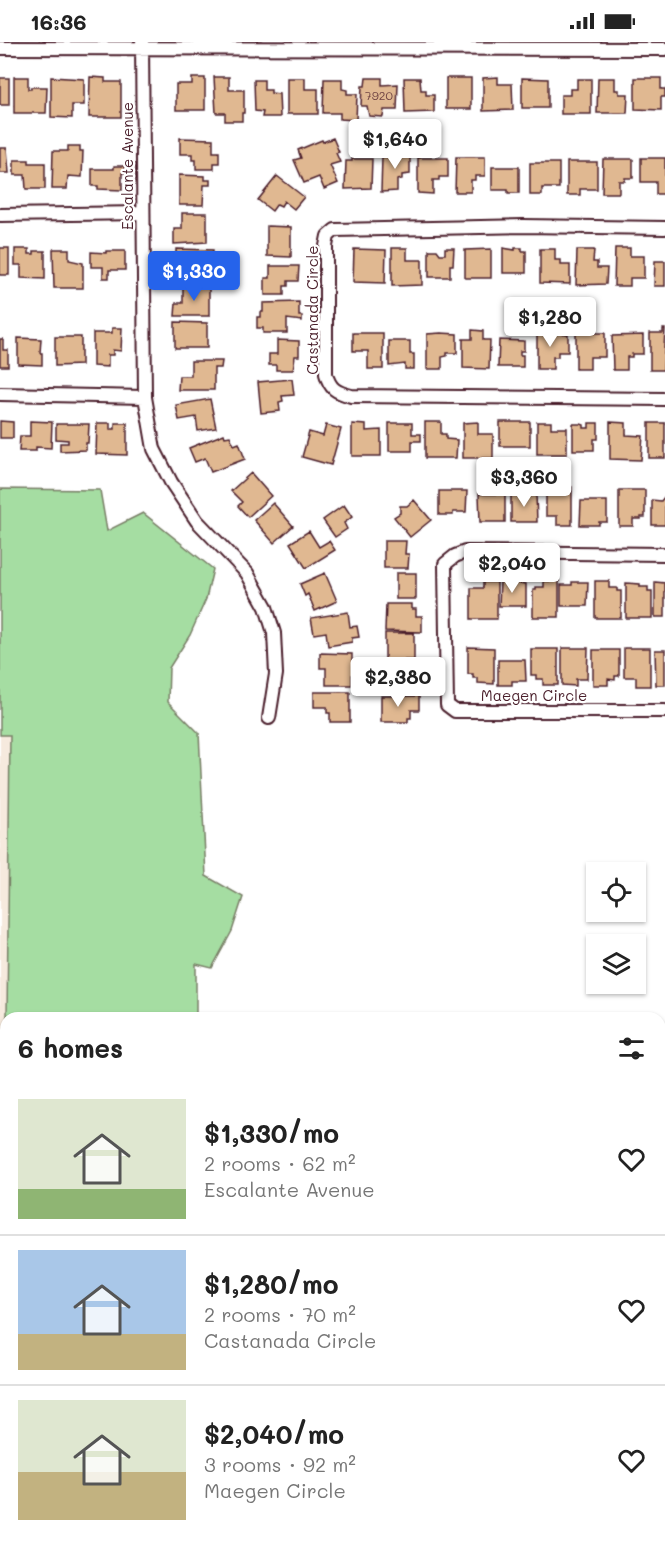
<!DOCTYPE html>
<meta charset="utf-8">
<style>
:root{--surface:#fff;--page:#f6f6f6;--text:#222;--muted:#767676;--line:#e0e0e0;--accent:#2563eb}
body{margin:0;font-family:Mali,sans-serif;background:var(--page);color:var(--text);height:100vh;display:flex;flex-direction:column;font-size:22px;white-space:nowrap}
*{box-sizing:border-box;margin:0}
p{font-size:20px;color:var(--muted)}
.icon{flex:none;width:33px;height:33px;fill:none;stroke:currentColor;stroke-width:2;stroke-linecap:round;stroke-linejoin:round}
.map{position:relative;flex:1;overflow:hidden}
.sheet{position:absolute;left:0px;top:970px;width:666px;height:536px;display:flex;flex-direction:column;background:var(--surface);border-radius:18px 18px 0 0;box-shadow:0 2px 4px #0004}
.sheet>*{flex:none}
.tools{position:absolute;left:586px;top:820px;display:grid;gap:12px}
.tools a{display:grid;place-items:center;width:60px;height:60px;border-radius:0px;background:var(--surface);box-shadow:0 2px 4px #0004;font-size:30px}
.price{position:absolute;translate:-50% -51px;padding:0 14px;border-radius:6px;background:#fff;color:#222;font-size:20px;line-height:39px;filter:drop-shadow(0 2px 3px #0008)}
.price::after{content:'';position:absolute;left:50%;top:36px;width:18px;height:14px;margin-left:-9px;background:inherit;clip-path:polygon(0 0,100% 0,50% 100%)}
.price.active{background:var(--accent);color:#fff}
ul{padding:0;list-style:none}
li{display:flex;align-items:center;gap:18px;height:150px;padding:0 18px}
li+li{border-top:2px solid var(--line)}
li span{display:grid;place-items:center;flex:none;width:168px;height:120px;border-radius:0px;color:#555}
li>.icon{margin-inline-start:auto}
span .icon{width:72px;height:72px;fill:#fffc;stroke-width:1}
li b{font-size:26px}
h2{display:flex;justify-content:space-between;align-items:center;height:72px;padding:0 18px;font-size:26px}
.status{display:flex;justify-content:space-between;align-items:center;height:42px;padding:0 30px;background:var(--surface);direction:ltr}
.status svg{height:16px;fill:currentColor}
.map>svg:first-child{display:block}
.built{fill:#f6eade}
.green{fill:#a5dda2;stroke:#787e66;stroke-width:1.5}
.water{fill:#7bc5db;stroke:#678395;stroke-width:1.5}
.building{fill:#e0b891;stroke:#4a1f2b;stroke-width:1.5}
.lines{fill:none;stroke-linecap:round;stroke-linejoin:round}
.street-casing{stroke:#4a1f2b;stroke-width:16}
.street{stroke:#fff;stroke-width:12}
.labels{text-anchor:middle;stroke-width:4.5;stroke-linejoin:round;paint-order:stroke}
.number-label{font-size:12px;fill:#704544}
.street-label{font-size:15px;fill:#4a1f2b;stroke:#fff}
</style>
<div class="status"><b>16:36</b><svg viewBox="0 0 49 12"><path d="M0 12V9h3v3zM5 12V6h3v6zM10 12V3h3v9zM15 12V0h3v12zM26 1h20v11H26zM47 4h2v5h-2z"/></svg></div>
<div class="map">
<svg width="665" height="1505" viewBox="0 0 665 1505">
<rect width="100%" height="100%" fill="#fff"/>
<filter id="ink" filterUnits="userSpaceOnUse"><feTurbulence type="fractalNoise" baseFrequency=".0167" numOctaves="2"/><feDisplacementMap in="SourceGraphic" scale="12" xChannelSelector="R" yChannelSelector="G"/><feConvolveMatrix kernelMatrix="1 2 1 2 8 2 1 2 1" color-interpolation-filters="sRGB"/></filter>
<g filter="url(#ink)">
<path class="built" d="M0,693H10L6,1151H0Z"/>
<path class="green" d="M0,447L100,448L107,489L143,471L213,527L206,557L190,593L169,626L168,660L199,691L206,834L243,855L232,889L212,926L196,922V976H7L10,693H0Z"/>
<path class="water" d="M278,1500H397L396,1505H280Z
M508,1500H584L587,1505H505Z"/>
<path class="building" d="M14,35H28V47H31V45H47L46,71H14Z
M51,35L84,37V63H72V76L51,75Z
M90,35L105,36V40H121V75H89Z
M214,35H229V48H244V71H242V79H225V71H216Z
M498,35V42H512L513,68L483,69V36Z
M0,36H9V63H0Z
M192,36H205V68H176V42H192Z
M287,36H305V47H318V72H287Z
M366,36H382V43L398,42L397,68H384L383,75L369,74L367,64H361L362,44H365Z
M404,36H420L421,48H426V53H434V70L405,71Z
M446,36H471V67H446Z
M522,36L548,37V66H522Z
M598,36H615V48H619V52H628L627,71H597Z
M635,36H661V47H665V55H661V68L635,67Z
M324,37H342V47L347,48V52H357L356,78L340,77V71H323Z
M577,37H591V72H561V53H570V47H577Z
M254,38H264V48H271V51L279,52L280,75H262L263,70L255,69Z
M180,96L213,97V110H219V121H214V127H196V118H192V112H180Z
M333,96L339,110L336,111L340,120L330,123L338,141L324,147L319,135L304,141L294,118L301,116L298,108L322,98L323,100Z
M68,104H80V109H83L82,135L68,134L67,147H52L53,109H68Z
M0,106H7L9,131H0Z
M396,109H410V132L402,133V137L397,138V149L381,150L382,115L397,114Z
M456,115H485V134H475V138H471V150H455Z
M418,116H448V135H439V138H433V152L418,151Z
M641,116H665V152H656V140H641Z
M352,117H372L371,146L345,147L346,119H352Z
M603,117H633V136H625V139H619V151H602Z
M14,118H29V121H45V147H26L25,133H14Z
M567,120H597V147H580V153H567Z
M530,121H559V146H542V153H530Z
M114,124H125V131H122V148L98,147V144H92V127H114Z
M492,125H519V151H508V148H492Z
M179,133L205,134V138H210V143H204L203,163H179Z
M277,134L304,155L294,167L284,159L281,164L277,162L272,169L258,158Z
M182,171H207V200L174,202V187H182Z
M267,184L291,185V215L267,214Z
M0,206H9V233H0Z
M392,206H407V218H422V243L392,244Z
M445,206H454L453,223H450V235H429V208H437L440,212H445Z
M503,206L515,208V206H522V209H526V231H503Z
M615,206H630V214H644V236H630V244H614Z
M15,207H29V212H34V209H45V237L21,236V223H15Z
M53,207H69V218L83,221V246H54Z
M176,207L213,208L212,238H187V223H176Z
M354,207L386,208L385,241L353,240Z
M491,207V236H465V208Z
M540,207H555V218H561V223H570V242L540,241Z
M577,208H594L593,220H597V226H607L606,242L576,243Z
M106,209H125V228H109V236H103V225H91V210L106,211Z
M655,219H665V244H654Z
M270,224H299L298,239H288V244H284V253H265V236H270Z
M183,244H209V274H175L176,261H183Z
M299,260V274H302V279L287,277V291H263V286H257V275H261V270H263V261Z
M175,280L207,281V306H175Z
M555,285H560V291L568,292V310H558V315H553V327H537V291L555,292Z
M112,286H122L121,309L113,308V313H108V325L93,324V291H112Z
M663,287H665L663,328H650V291H663Z
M472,288L483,289V298H490L489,327L463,326V297H472Z
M353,291H383V327H368V309H353Z
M441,291L457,292V311H447V314L442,315V327H427V292Z
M576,291H605V315H590V327H576Z
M643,293V312H632V315H627V328H613L612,294Z
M55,295H81V323L55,324Z
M18,296L41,297L40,311H42V323L18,322Z
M0,297H3V308H8V324H0Z
M277,298L299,299V314H295L293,328H276V323H269V312H277Z
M499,298L524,299V309H520V313H523V325H498Z
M389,299H410V312H414V327H405V322L389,324Z
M191,319H222L221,326H214V348H178L179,334H191Z
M292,337L294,353L282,354L283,359L279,360L280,369L261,371L258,340Z
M210,357L216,386L198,389L196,375L179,378L176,363Z
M0,379L13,380V396H0Z
M30,379L52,380L51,406L36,405V409H19L20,394H30Z
M425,380H441V392H446V397L457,398L456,416H425Z
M478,380V392H493V416H463V381Z
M500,380H530V404H500Z
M537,380H551V386H567V412H537Z
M610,380L626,381V393L643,394L641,418L610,417Z
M97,381H110V387H115V381H127V413L96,412Z
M389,381H412V392H421V399H412V409H389Z
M589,381H598V397H594V408H573V382H581L584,383V386H589Z
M649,381H665V416H649Z
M56,382H89L88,401H86V408L60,409V401H68V398L56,397Z
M352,382L366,383V389L381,388V414H352Z
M326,383L341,387L331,423L302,415L309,390L323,394Z
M224,392L225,395L230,394L234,403L239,401L245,417L211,430L205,416L195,420L189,406Z
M251,431L271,454L248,475L238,464L242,460L231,449Z
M546,445H572V483H557V474H546Z
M619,448H645V475H641V477H633V484H619Z
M439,449H467L466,470H453V473H439Z
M479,452H505V480H480Z
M511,452H536L537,480H511Z
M665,454V483H652V458L661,459Z
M414,458L431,478L410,495L394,475L400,471V464H407Z
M581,459H607V480H599V483H580Z
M273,461L293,484L274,501L254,478Z
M344,463L352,475L344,481L347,487L335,495L323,478Z
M309,489L319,505L329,499L335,508L306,526L290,501Z
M384,499H406L405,512H409L408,526H384Z
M325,531L337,559L315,569L308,552L305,554L300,542Z
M396,531H416V557H396Z
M500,539L526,542V564H499Z
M544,539H559V575H533V548H536V545H544Z
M595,539H609V546H617V549H621V576H595Z
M483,540H497V577H471V546H483Z
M572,540H588L587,564H561V543H572Z
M655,540L665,541V575H655Z
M626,541L640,542V545H648V549H652V576H626Z
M386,562H412V567H416V574H422V590L385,589Z
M348,570L350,585L357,584L359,595L352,596V600L328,604L326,590L314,592L311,576Z
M385,591H414V618H385Z
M468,605L494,606V642L478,641V636H473V632H468Z
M562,606H588L587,637H576V644L562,643Z
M624,606H650V644H636V635H624Z
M531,607H558V643H543V637H536V633H531Z
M593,608H619V634H615V638L608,637V643H593Z
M655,608H665V643H656Z
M320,611L352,612V619H359L358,633H352V643H326V626H320Z
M498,618H525L526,639H512V643H498Z
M383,622H410V626H414V634H420L419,649L383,648Z
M314,650H350V680H330V671H327V665H314Z
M381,654H419V668H411V676H408V680H381Z
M100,1500H162L164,1505H100L98,1502Z"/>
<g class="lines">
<g class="street-casing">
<path id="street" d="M142,0L145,355L154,407L171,440L197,479L247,531L266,565L274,591L276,632L269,676
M0,6L665,7
M0,173L143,171
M665,186L523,184L335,188L328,194L326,204V332C330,347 336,350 351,354L665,357
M0,352L145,355
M665,512L465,510L455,514L445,522L447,663L455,669H665
M0,1259L6,1257
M660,1403H665
M0,1443L6,1465
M15,1500L16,1505"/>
</g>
<use href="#street" class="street"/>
</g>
</g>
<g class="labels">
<g class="number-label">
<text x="379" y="58">7920</text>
</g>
<g class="street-label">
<text transform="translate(128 124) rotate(-90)" y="5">Escalante Avenue</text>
<text transform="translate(313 268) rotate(-90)" y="5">Castanada Circle</text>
<text x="534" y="659">Maegen Circle</text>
</g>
</g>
</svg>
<div class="tools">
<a><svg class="icon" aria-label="locate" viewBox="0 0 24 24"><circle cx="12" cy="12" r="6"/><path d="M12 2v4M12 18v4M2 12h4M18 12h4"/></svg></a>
<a><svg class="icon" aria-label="layers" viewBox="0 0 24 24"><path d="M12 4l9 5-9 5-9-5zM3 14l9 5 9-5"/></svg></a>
</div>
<b class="price" style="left:395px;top:128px">$1,640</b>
<b class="price active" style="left:194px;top:260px">$1,330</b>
<b class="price" style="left:550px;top:306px">$1,280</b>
<b class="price" style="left:524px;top:466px">$3,360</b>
<b class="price" style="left:512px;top:552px">$2,040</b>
<b class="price" style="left:398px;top:666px">$2,380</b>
<section class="sheet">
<h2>6 homes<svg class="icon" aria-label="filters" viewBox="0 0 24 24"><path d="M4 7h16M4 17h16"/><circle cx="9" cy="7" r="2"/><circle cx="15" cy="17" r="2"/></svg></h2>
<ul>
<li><span style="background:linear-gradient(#dfe7d0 75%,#8fb573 0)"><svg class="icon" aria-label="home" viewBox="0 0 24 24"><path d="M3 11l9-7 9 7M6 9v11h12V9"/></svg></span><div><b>$1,330/mo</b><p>2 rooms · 62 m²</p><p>Escalante Avenue</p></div><svg class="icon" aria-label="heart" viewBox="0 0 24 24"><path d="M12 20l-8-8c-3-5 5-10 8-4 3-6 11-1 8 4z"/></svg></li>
<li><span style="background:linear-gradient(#a9c7e8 70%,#c2b280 0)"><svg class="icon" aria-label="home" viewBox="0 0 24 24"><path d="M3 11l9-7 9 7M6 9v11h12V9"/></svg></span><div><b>$1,280/mo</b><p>2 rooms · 70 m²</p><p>Castanada Circle</p></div><svg class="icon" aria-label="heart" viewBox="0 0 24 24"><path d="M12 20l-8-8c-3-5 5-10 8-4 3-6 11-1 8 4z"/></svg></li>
<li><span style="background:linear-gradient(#dfe7d0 60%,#c2b280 0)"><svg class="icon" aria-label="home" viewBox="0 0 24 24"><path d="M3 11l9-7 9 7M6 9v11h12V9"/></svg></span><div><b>$2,040/mo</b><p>3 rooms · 92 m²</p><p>Maegen Circle</p></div><svg class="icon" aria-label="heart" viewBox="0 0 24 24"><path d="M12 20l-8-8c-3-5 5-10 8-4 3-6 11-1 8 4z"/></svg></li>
</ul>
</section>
</div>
